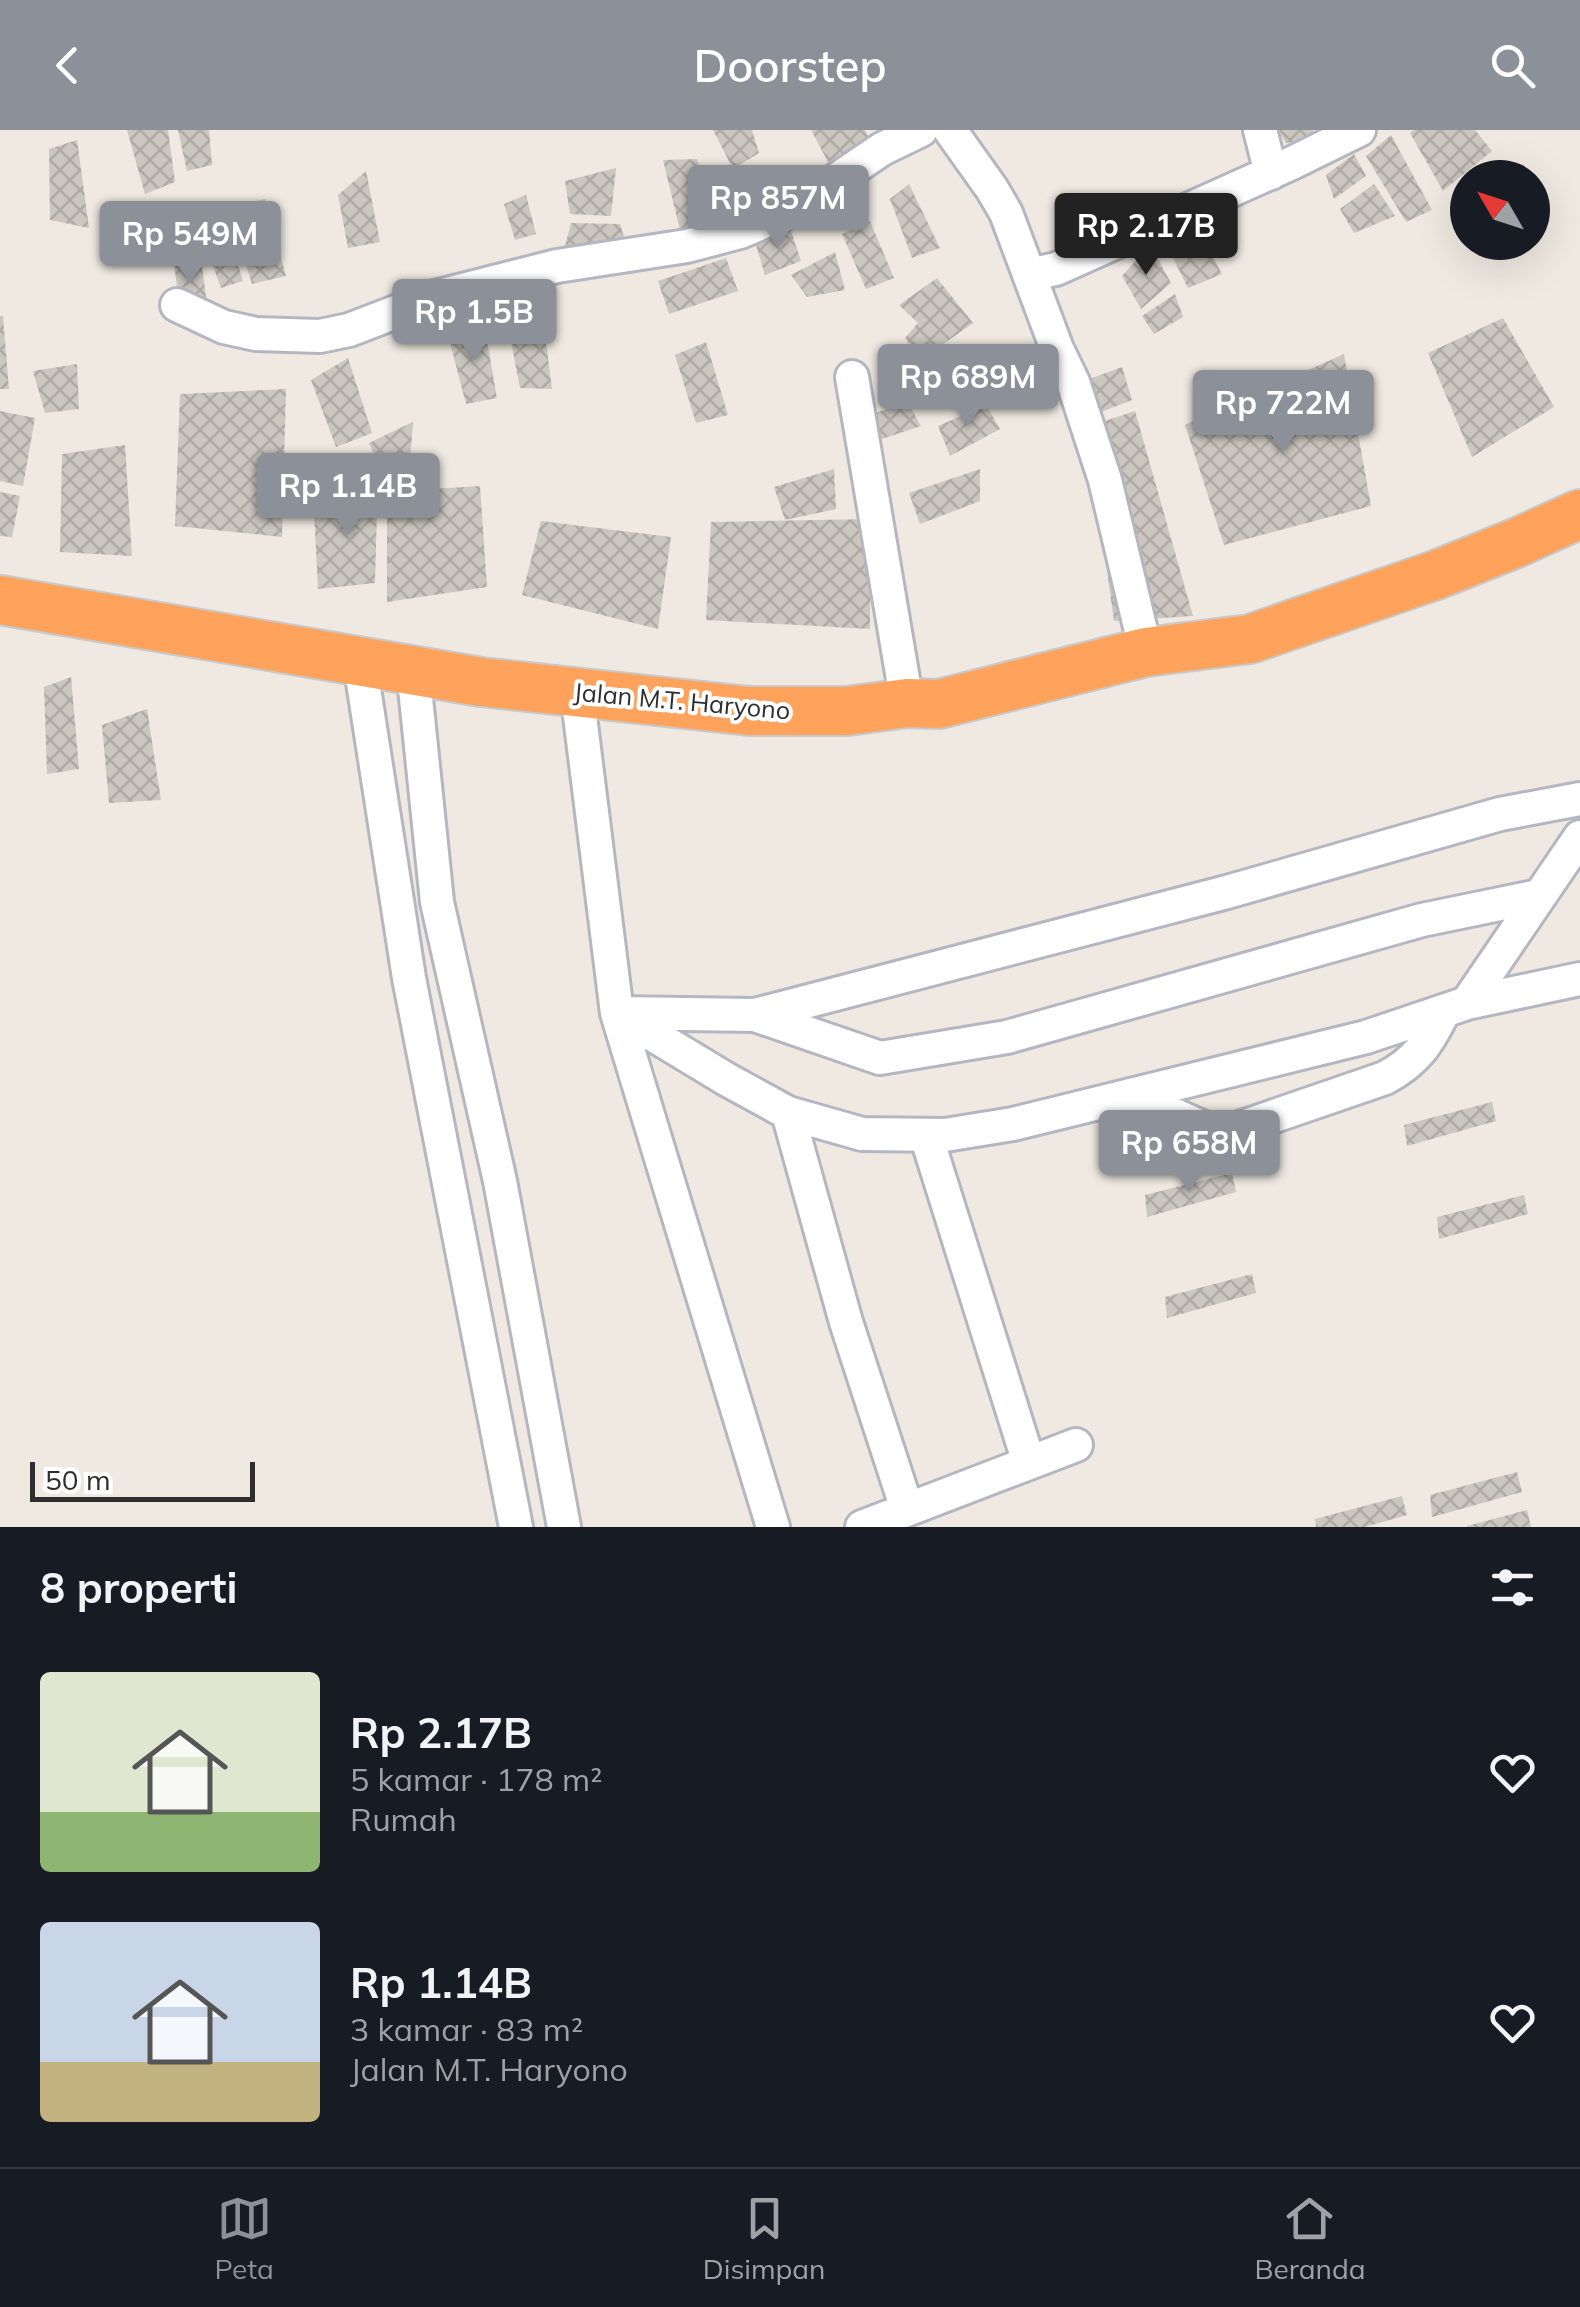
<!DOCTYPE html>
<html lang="id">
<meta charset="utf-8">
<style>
:root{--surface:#171b24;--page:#242831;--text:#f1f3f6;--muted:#9ea1a6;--line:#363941;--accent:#8c9099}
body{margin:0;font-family:Mulish,sans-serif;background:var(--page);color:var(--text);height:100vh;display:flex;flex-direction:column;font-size:38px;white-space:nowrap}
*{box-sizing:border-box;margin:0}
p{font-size:32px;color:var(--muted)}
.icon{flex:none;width:55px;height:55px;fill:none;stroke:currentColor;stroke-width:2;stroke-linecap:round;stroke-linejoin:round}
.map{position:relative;height:1397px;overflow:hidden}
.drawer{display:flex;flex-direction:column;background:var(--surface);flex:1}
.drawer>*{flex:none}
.needle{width:65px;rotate:309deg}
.buttons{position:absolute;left:1450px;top:30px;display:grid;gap:20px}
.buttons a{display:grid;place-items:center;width:100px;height:100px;border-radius:50%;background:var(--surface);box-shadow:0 10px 40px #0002;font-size:50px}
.scale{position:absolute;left:30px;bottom:25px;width:225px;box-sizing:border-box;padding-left:10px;border:5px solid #2e2e2e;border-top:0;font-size:28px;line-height:35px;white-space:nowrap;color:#2e2e2e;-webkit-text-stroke:8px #fff;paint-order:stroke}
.price{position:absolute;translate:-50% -85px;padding:0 22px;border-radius:10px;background:var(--accent);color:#fff;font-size:32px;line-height:65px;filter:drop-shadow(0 2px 5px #0008)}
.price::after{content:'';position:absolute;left:50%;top:60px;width:30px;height:22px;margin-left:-15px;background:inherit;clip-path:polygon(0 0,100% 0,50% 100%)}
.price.on{background:#222;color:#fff}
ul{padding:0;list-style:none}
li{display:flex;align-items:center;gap:30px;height:250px;padding:0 40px}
li span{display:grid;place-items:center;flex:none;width:280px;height:200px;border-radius:10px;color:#555}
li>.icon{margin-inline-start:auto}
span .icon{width:120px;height:120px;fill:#fffc;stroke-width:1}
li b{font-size:42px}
h2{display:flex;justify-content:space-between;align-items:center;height:120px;padding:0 40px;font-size:42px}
header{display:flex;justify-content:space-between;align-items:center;height:130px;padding:0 40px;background:var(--accent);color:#fff;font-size:45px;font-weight:600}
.tab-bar{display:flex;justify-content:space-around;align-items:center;height:140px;border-top:2px solid var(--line);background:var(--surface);font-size:28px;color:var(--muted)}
.tab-bar a{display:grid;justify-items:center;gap:5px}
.tab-bar .on{color:var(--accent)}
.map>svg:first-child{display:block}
.building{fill:url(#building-cross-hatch)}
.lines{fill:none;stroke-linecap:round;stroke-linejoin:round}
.minor-casing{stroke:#b4b7c1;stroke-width:38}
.highway-casing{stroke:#c9c9c9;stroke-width:52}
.minor{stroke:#fff;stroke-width:32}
.highway{stroke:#ffa35c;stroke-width:48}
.labels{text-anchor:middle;stroke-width:8;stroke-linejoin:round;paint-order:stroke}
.street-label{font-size:25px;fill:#2e2e2e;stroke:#fff}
</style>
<header><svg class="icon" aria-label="back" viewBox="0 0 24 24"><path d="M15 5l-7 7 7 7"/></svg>Doorstep<svg class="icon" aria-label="search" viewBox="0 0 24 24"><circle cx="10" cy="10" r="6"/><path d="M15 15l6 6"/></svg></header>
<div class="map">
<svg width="1580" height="1397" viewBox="0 0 1580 1397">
<defs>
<pattern id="building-cross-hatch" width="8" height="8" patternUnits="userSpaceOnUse" patternTransform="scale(2.5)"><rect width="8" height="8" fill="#cbc7bf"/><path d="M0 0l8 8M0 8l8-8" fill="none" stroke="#afaba4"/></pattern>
</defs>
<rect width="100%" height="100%" fill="#efe9e1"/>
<path class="building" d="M127,0H168L175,52L145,64Z
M178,0H209L212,35L187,41Z
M713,0H752L759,23L733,39Z
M811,0H865L870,10L828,32Z
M1278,0H1313L1315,8L1286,13Z
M1414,0H1475L1492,21L1443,61L1410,3Z
M1391,5L1432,80L1406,92L1366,26Z
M77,10L89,98L50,90L49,19Z
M1354,24L1366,46L1334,69L1326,45Z
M697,29L721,95L681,104L663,30Z
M616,38L611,86L570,84L565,51Z
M366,41L380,112L348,118L338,65Z
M856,48L869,78L826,99L809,72Z
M909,54L940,118L912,128L890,69Z
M1374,54L1395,86L1354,103L1340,79Z
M526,65L536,104L515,110L504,74Z
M265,69L286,146L252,154L228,79Z
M870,91L894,148L866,159L842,104Z
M224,92L243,151L221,158L201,104Z
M788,92L801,131L765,145L756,115Z
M571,93L620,94L630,127L559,139Z
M1196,95L1222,144L1188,158L1166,114Z
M1150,115L1171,153L1141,179L1122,146Z
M835,122L845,160L807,167L791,145Z
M726,128L738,161L669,184L658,151Z
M174,134L202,137L207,174L180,178Z
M937,148L973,193L921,230L905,208L918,193L899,175Z
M1175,164L1183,187L1154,204L1142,186Z
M542,182L552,259L520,258L508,196Z
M0,186H3L9,259H0Z
M1503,188L1554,277L1472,327L1428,223Z
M484,193L497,268L466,274L448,205Z
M706,212L728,285L696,293L675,225Z
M974,216L988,249L943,273L934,242Z
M1344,224L1371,376L1224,415L1185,295Z
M348,228L372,303L336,317L311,250Z
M77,234L79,279L45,283L33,241Z
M1122,237L1132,270L1096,284L1084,251Z
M286,259L282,407L175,396L180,264Z
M907,271L921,296L864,315L855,291Z
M986,275L1000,299L950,326L938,296Z
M0,281L35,288L23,356L0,351Z
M1135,281L1193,486L1114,491L1087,297Z
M413,292L409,347L385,351L369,313Z
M125,315L132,426L60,422L62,324Z
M834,339L836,379L785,390L774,357Z
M980,339V371L920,394L909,363Z
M378,346L375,453L318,459L314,381Z
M480,356L487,457L387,472V362Z
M0,362L20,366L12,407L0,406Z
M870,389V499L706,490L711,392Z
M541,391L671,407L658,499L522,465Z
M71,547L79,639L47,644L44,557Z
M147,579L161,670L109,673L102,595Z
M1492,972L1496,991L1407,1016L1404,995Z
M1232,1043L1236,1062L1147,1087L1145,1065Z
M1524,1065L1528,1084L1439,1109L1437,1087Z
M1252,1144L1256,1163L1167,1188L1165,1167Z
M1517,1342L1522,1362L1432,1387L1430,1365Z
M1402,1366L1407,1385L1365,1397H1316L1315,1389Z
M1527,1380L1531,1397H1467V1396Z"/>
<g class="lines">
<g class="minor-casing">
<path id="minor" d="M950,0L992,59L1006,83L1057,219L1073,252L1105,350L1146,522
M1260,0L1271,43
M1029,145L1056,139L1292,33L1359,0
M177,175L224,197L256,204L320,206L349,200L435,167L557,136L687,116L740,102L792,80L882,19L921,0
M852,247L907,573
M360,533L409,848L516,1397
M413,539L437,772L500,1051L564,1397
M577,562L617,883L726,949L788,983L862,1004L945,1005L1013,994L1366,907L1467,873L1580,707
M1467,873L1580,849
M755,885L880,928L1007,907L1422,790L1539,766
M1130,965L1211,1001L1225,1003L1385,948C1417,931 1428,913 1444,881
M788,983L846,1192L907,1379
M926,1005L1029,1333
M773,1397L617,883L755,885L1227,762L1500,684L1580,669
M862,1397L1076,1315"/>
</g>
<g class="highway-casing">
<path id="highway" d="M0,470L481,552L749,581H847L907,573L939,574L1146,522L1250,509L1436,445L1516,413L1580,384"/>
</g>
<use href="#minor" class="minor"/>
<use href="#highway" class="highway"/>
</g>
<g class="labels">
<g class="street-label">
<text transform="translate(682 571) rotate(5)" y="9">Jalan M.T. Haryono</text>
</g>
</g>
</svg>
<div class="buttons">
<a><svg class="needle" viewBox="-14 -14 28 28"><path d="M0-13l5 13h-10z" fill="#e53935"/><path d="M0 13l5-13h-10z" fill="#9ea1a6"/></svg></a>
</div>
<div class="scale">50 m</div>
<b class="price" style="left:778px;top:120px">Rp 857M</b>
<b class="price on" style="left:1146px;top:148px">Rp 2.17B</b>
<b class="price" style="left:190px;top:156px">Rp 549M</b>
<b class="price" style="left:474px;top:234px">Rp 1.5B</b>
<b class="price" style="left:968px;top:299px">Rp 689M</b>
<b class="price" style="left:1283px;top:325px">Rp 722M</b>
<b class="price" style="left:348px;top:408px">Rp 1.14B</b>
<b class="price" style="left:1189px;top:1065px">Rp 658M</b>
</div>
<section class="drawer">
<h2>8 properti<svg class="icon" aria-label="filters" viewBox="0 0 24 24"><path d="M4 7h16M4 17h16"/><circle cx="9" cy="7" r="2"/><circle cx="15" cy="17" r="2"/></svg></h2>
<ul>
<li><span style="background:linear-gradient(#dfe7d0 70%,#8fb573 0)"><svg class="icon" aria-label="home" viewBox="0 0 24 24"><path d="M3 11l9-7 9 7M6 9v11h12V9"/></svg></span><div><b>Rp 2.17B</b><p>5 kamar · 178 m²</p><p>Rumah</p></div><svg class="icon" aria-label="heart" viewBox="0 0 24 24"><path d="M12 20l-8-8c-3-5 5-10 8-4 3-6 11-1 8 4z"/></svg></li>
<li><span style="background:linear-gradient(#c9d6e8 70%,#c2b280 0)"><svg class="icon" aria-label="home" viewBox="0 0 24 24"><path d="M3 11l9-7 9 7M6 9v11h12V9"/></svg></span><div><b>Rp 1.14B</b><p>3 kamar · 83 m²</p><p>Jalan M.T. Haryono</p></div><svg class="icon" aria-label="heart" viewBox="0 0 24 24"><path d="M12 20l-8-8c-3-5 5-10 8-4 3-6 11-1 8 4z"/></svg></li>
</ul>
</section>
<nav class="tab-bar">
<a class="on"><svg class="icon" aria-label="map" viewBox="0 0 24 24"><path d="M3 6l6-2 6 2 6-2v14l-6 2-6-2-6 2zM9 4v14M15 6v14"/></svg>Peta</a>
<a><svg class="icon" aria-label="saved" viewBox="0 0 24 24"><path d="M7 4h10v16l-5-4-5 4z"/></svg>Disimpan</a>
<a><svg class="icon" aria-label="home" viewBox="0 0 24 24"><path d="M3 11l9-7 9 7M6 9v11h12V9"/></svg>Beranda</a>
</nav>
